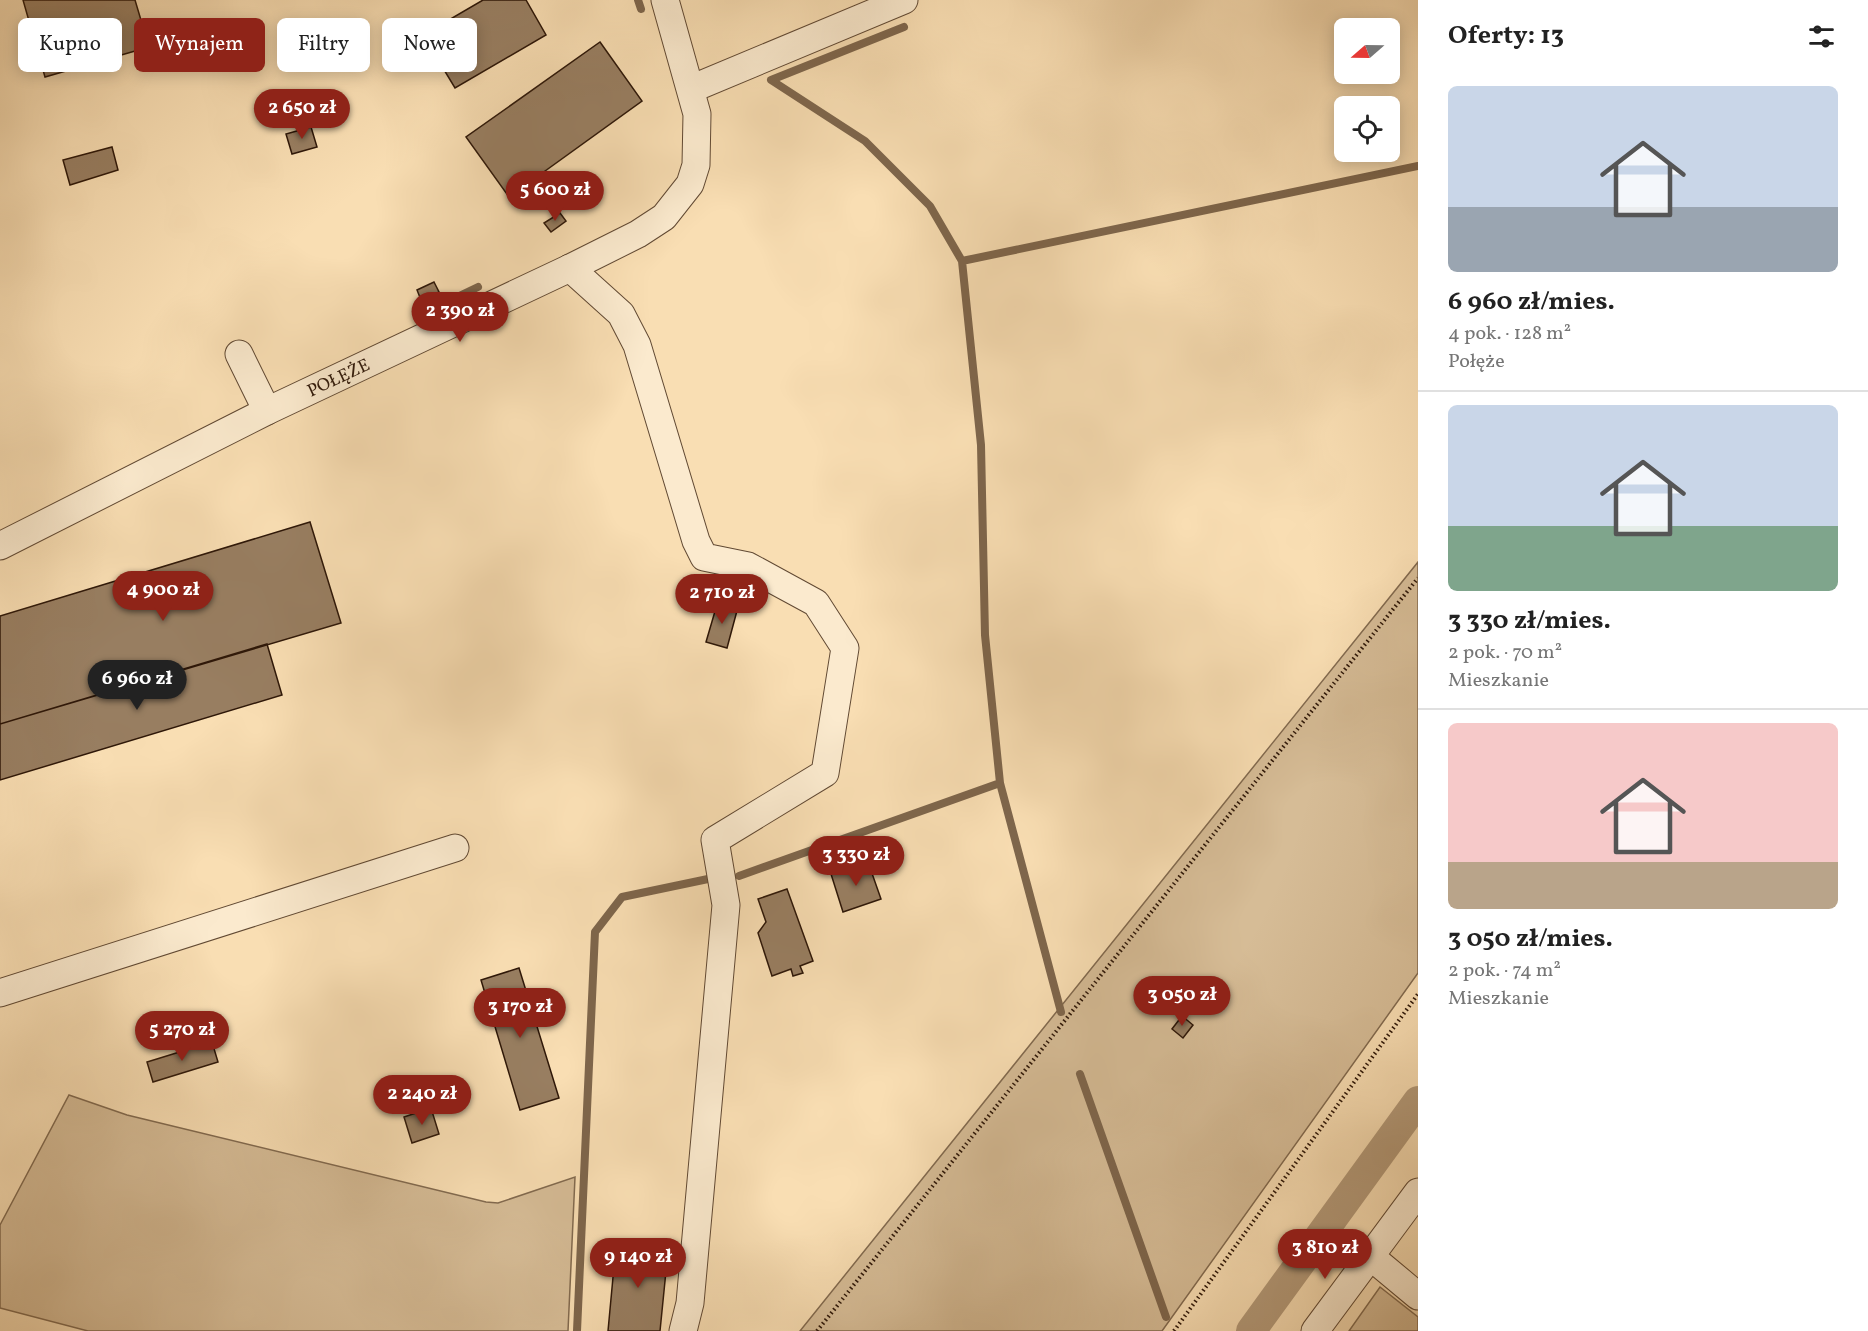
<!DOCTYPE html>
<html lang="pl">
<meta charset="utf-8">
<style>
:root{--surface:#fff;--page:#f2f2f2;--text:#222;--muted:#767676;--line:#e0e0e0;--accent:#8f2418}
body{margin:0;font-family:Vollkorn,serif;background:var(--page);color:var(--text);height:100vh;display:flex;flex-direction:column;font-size:22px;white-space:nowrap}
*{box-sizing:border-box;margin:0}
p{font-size:20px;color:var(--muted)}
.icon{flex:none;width:33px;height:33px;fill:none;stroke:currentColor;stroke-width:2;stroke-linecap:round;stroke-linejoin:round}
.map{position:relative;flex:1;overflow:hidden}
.panel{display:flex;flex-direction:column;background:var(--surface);width:450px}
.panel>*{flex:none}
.guide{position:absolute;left:18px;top:18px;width:570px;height:54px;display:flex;gap:12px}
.needle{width:39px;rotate:250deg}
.controls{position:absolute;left:1334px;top:18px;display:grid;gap:12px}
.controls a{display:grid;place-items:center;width:66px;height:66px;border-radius:9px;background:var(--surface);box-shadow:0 3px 15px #0003;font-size:30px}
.price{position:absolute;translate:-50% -51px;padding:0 14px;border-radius:21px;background:var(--accent);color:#fff;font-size:20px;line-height:39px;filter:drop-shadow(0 2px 3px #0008)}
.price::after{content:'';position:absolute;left:50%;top:36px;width:18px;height:14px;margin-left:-9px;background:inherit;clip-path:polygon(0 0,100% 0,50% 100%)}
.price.current{background:#222;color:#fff}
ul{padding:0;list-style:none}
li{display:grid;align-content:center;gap:12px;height:318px;padding:0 30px}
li+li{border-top:2px solid var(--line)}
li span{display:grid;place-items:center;height:186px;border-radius:9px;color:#555}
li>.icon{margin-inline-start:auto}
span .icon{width:108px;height:108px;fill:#fffc;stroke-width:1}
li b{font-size:26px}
h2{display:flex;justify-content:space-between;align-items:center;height:72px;padding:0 30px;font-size:26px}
.pill{padding:0 21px;border-radius:9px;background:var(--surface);box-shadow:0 3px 15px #0003;font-size:21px;line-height:54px}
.pill.current{background:var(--accent);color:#fff}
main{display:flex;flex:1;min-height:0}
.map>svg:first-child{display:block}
.green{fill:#d6bc96;stroke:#826a4f;stroke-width:1.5}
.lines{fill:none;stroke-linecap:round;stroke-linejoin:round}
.stream{stroke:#7e664c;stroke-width:8}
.canal{stroke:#b49a79;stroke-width:30}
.building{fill:#987e61;stroke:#2e1708;stroke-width:1.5}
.minor-casing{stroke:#614933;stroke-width:29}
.path{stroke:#2e1708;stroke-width:4;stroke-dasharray:1.5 3;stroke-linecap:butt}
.minor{stroke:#fbeace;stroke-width:27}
.labels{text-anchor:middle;stroke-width:6;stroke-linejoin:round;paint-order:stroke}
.street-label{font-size:18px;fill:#2e1708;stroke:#fbeace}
</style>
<main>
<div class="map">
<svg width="1418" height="1331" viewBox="0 0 1418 1331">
<rect width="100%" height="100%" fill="#f9deb3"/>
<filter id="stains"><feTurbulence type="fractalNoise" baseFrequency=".00333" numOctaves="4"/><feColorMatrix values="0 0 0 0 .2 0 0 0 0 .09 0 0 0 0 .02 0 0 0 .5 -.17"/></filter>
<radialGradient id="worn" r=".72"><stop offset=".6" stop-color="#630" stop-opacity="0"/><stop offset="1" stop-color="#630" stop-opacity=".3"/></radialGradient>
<path class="green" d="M1418,562V973L1162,1331H800Z
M69,1095L127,1115L486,1202L498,1203L575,1177L568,1331H88L0,1308V1225Z
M1380,1287L1418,1317V1331H1349Z"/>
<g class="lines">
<path class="stream" d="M638,0L641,9
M904,27L771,80L865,141L930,206L962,261L981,445L985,635L1000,783L1061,1012
M962,261L1418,166
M426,312L478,287
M739,876L1000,783
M1080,1074L1166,1317
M577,1331L595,932L622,897L708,879"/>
<path class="canal" d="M1251,1331L1418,1101"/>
</g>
<path class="building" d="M23,0H135L149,47L45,77Z
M483,0H526L546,35L455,88L423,35Z
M600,42L642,101L509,197L466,137Z
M311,127L317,147L292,154L286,134Z
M112,147L118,170L70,185L63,160Z
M560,213L566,221L551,232L544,223Z
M434,282L439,292L421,300L417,290Z
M310,522L341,623L0,724V616Z
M718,601L738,607L727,648L706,642Z
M267,644L282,695L0,780V724Z
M868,862L881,899L843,912L831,874Z
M787,889L813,961L800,966L803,973L793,976L791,969L772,976L758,933L766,922L758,899Z
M519,968L559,1098L520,1110L481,980Z
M1182,1016L1193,1025L1183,1038L1172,1029Z
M212,1042L218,1062L153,1082L147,1062Z
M431,1108L439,1134L412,1143L404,1117Z
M616,1245L668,1251L660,1331H608Z"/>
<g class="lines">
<g class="minor-casing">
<g id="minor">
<path d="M691,89L904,0"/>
<path d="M570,268L621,314L637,345L696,541L704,557L748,566L816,603L845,648L825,773L715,840L726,905L690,1303L683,1331"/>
<path d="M239,354L267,411"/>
<path id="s1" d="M0,546L267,411L570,268L638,234L664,217L690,184L696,165L697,114L665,0"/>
<path d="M0,993L455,848"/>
<path d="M1370,1256L1418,1296"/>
<path d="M1315,1331L1418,1192"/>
</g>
</g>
<path class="path" d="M817,1331L1418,578
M1174,1331L1418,994"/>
<use href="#minor" class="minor"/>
</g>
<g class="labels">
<g class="street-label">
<text dy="6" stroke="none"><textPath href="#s1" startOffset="378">POŁĘŻE</textPath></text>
</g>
</g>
<rect width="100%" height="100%" filter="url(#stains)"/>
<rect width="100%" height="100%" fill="url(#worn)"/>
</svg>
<div class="controls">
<a><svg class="needle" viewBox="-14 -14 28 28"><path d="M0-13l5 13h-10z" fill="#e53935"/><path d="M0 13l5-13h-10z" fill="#767676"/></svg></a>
<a><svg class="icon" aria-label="locate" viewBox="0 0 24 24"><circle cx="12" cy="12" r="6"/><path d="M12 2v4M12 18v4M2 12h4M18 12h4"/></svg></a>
</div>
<b class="price" style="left:302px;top:140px">2 650 zł</b>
<b class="price" style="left:555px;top:222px">5 600 zł</b>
<b class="price" style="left:460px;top:343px">2 390 zł</b>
<b class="price" style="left:163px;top:622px">4 900 zł</b>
<b class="price" style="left:722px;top:625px">2 710 zł</b>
<b class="price current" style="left:137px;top:711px">6 960 zł</b>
<b class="price" style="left:856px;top:887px">3 330 zł</b>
<b class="price" style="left:1182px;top:1027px">3 050 zł</b>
<b class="price" style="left:520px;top:1039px">3 170 zł</b>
<b class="price" style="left:182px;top:1062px">5 270 zł</b>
<b class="price" style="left:422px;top:1126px">2 240 zł</b>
<b class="price" style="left:1325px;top:1280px">3 810 zł</b>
<b class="price" style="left:638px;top:1289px">9 140 zł</b>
<div class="guide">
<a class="pill">Kupno</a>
<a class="pill current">Wynajem</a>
<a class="pill">Filtry</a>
<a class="pill">Nowe</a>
</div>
</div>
<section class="panel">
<h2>Oferty: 13<svg class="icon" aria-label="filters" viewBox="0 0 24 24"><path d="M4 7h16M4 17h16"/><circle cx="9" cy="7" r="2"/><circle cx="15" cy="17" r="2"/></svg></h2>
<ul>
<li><span style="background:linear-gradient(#c9d6e8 65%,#9aa5b1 0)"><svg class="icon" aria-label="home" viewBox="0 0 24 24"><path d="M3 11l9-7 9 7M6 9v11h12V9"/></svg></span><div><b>6 960 zł/mies.</b><p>4 pok. · 128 m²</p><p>Połęże</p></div></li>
<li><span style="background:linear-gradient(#c9d6e8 65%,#7fa58c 0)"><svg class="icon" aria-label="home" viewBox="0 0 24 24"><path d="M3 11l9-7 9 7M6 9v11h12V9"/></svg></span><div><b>3 330 zł/mies.</b><p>2 pok. · 70 m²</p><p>Mieszkanie</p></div></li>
<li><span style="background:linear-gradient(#f6c9c9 75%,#b9a48a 0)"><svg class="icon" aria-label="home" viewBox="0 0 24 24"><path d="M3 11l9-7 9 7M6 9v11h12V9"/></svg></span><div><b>3 050 zł/mies.</b><p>2 pok. · 74 m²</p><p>Mieszkanie</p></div></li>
</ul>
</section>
</main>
